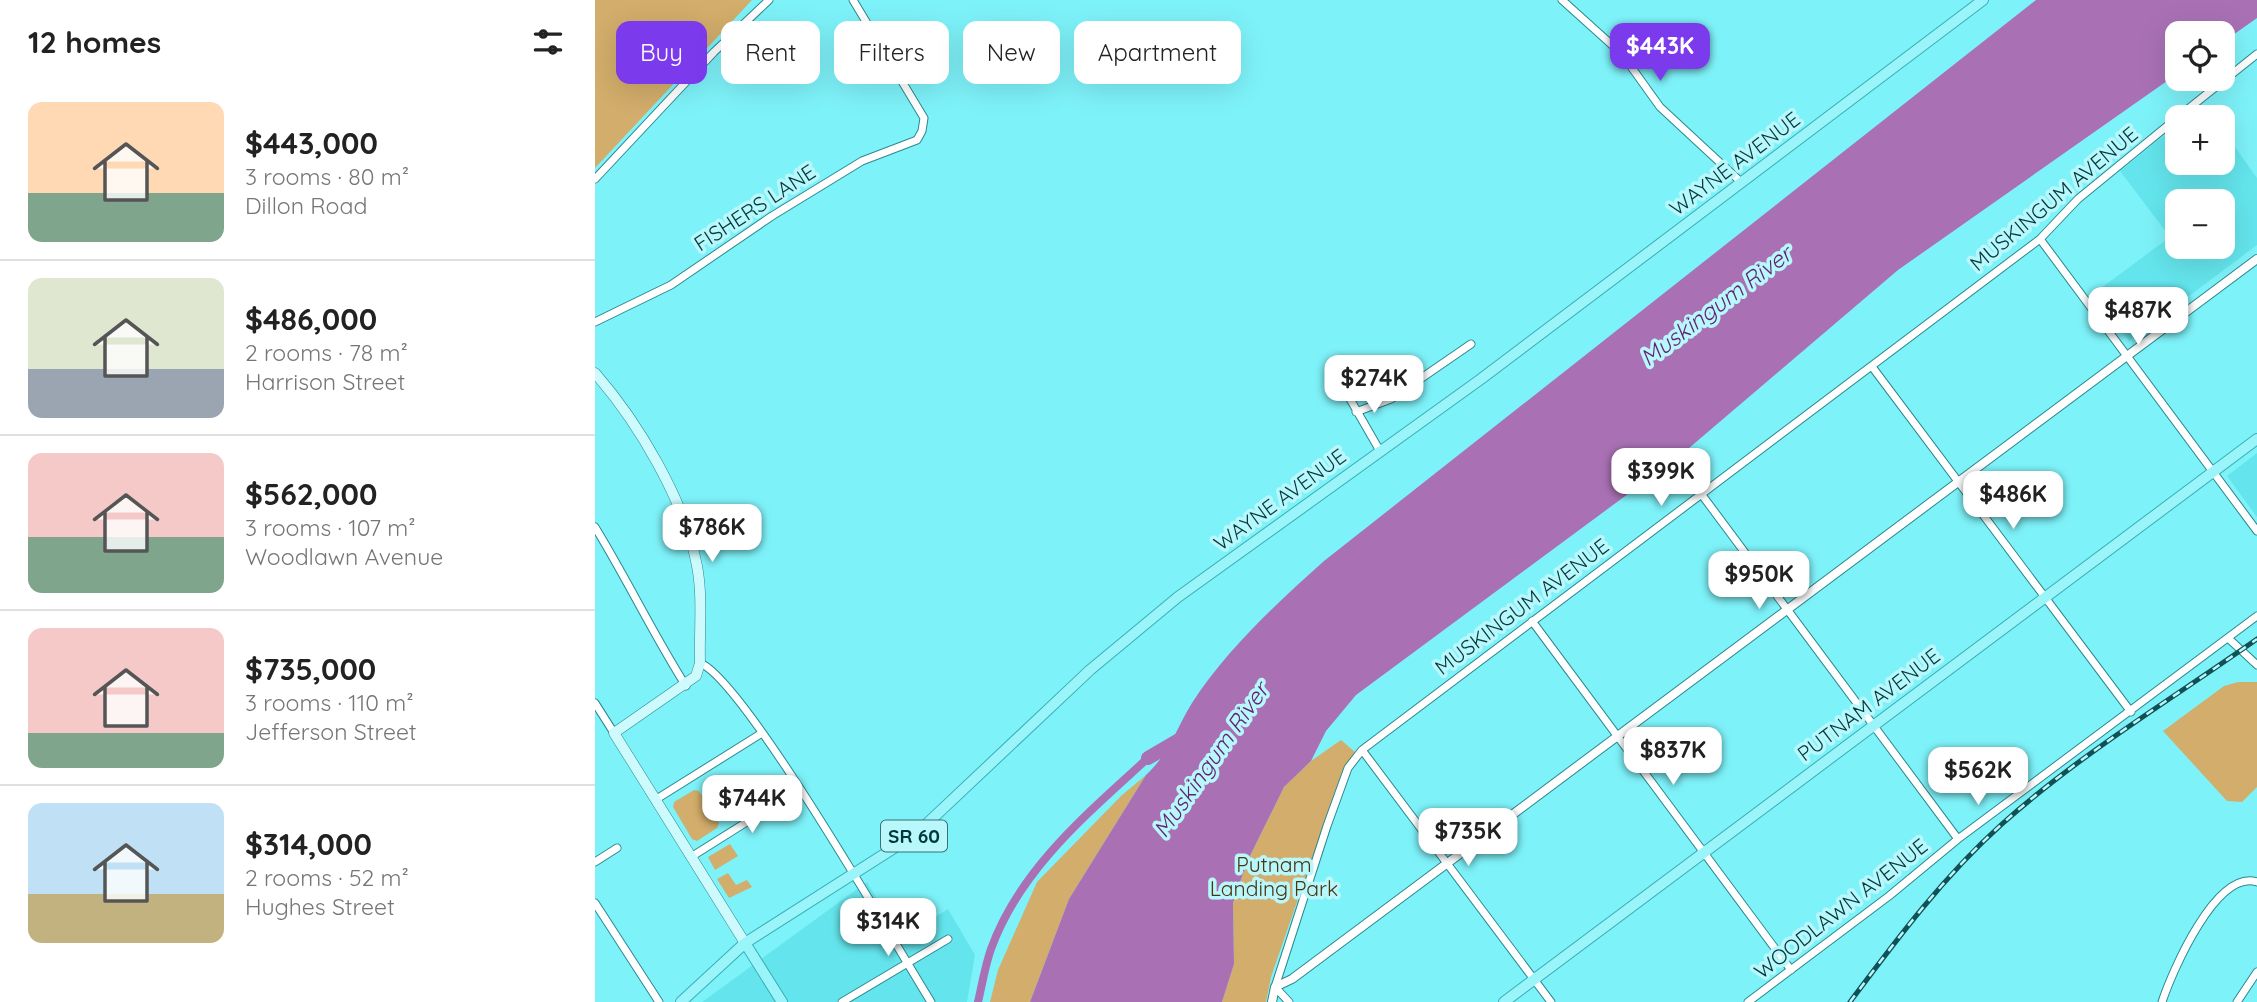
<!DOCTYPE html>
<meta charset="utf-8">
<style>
:root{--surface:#fff;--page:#f2f2f2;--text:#222;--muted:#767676;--line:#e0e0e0;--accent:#7c3aed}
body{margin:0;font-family:Quicksand,sans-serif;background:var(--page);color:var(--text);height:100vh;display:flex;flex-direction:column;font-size:26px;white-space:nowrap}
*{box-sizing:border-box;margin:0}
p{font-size:23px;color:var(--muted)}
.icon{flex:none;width:38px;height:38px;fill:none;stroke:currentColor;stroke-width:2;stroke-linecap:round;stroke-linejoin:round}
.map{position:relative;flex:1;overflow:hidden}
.details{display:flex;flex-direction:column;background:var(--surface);width:595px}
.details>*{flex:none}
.top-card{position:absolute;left:21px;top:21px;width:665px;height:63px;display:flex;gap:14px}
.fabs{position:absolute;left:1570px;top:21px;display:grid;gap:14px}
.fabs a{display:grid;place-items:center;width:70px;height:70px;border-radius:14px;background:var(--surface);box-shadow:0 7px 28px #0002;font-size:35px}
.price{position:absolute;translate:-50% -60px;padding:0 16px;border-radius:14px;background:#fff;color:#222;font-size:23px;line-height:46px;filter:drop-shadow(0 2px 4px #0008)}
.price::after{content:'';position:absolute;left:50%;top:42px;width:21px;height:16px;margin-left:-10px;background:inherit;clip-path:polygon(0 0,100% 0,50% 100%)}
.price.active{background:var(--accent);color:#fff}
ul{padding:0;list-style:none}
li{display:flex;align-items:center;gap:21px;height:175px;padding:0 28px}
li+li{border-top:2px solid var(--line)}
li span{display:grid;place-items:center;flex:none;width:196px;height:140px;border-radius:14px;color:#555}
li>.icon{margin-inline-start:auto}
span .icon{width:84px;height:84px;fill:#fffc;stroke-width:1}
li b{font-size:30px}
h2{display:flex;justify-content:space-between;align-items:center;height:84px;padding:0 28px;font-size:30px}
.tag{padding:0 24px;border-radius:14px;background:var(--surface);box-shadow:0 7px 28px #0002;font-size:24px;line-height:63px}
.tag.active{background:var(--accent);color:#fff}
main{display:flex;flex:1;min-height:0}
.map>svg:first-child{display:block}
.built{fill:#64e5ed;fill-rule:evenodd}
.green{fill:#d2ad6b}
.water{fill:#a971b4}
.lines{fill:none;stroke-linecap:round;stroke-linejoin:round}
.canal{stroke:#a971b4;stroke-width:8}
.river{stroke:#a971b4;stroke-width:14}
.minor-casing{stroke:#2c888e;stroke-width:9}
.tertiary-casing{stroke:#2c888e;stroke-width:10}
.secondary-casing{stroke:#2c888e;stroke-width:11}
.primary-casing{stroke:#38aeb5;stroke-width:12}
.minor{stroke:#fff;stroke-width:7}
.tertiary{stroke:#fff;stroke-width:8}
.secondary{stroke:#ccfafd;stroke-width:10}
.primary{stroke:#9af5fa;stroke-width:10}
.rail-casing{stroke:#115155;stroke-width:5}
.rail{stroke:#b8f7fb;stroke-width:2.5;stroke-dasharray:8;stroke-linecap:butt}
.labels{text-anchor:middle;stroke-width:7;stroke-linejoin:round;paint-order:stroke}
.shield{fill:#b8f7fb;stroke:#377175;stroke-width:2}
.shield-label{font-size:19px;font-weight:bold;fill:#00383b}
.street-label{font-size:21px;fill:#00383b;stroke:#b8f7fb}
.park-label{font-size:21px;fill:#483510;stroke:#b8f7fb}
.water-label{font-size:23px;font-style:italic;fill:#641e71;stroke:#b8f7fb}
</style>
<main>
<section class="details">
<h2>12 homes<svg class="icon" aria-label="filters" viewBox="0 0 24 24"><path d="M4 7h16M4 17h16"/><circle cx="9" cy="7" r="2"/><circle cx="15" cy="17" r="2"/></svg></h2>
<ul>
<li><span style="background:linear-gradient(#ffd9b3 65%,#7fa58c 0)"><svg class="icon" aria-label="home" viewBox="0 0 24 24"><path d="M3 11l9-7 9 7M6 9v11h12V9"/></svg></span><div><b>$443,000</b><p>3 rooms · 80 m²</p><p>Dillon Road</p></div></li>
<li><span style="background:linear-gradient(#dfe7d0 65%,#9aa5b1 0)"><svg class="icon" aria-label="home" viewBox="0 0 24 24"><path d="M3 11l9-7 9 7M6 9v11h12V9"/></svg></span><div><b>$486,000</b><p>2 rooms · 78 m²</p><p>Harrison Street</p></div></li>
<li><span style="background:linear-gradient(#f6c9c9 60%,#7fa58c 0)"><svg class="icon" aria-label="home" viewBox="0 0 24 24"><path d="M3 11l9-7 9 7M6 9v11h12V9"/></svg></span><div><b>$562,000</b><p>3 rooms · 107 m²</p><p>Woodlawn Avenue</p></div></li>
<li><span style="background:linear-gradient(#f6c9c9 75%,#7fa58c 0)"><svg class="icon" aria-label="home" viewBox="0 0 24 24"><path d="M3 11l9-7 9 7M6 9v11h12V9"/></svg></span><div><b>$735,000</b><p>3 rooms · 110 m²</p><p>Jefferson Street</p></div></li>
<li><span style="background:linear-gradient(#bfe0f5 65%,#c2b280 0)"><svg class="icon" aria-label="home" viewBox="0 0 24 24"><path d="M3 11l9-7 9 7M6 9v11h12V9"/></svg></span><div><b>$314,000</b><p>2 rooms · 52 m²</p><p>Hughes Street</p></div></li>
</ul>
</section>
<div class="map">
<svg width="1662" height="1002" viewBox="0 0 1662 1002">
<rect width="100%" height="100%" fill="#7ef2f9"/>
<path class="built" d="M1582,125V163H1628V130L1662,178V245L1534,341L1498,294L1575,237L1525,171ZM1628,201V247H1582V201Z
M1662,453V517L1632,476Z
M272,882L306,939L353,909L380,955L372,1002H107Z"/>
<path class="green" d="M0,0H157L0,168Z
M1643,682H1662V787L1647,802L1632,801L1568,731L1629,686Z
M746,740L760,752L747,772L676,977L671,1002H627L639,964L638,903L652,862L689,787L716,761Z
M551,775L474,899L435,1002H395L403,970L442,882L526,796Z
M99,790L104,791L124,823L122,828L102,841L97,839L78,807L79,802Z
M135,844L143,856L120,870L113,857Z
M133,873L141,885L152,880L157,887L134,898L122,879Z"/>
<path class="water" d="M1441,0H1662V18L1628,42V33H1582V74L1303,270L1087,454L761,695L731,731L716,761L689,787L652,862L638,903L639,964L627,1002H435L474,899L551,775C574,754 581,729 597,703C631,650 683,602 729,561Z"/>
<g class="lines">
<path class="canal" d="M383,1002C387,985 390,966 396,949C425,869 492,814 553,758"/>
<path class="river" d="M553,758L594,734"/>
<g class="minor-casing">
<path id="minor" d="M967,0L1027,54L1065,107L1147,183
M1583,117L1662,54
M0,179L119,52L174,0
M1445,239L1662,531
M0,322L76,285L177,216L267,161L322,140L327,131L329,118L258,0
M1278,368L1536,712
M751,392L785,451
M761,412L796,399L876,344
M1107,495L1363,839
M0,527C32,579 58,634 91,686
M937,621L1196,970
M1633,638L1662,665
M105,663C149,680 301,946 336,1002
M0,703L19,733
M767,750L956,1002
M60,800L167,733
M96,857L204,789
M0,862L22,848
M0,903L64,1002
M247,1002L353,939
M694,1002L680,987L732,826L753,768L767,750L1445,239L1483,199L1582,118
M1153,1002L1294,896L1363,839L1662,616
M1567,1002C1577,972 1621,869 1662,882
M1642,1002L1662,972"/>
</g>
<g class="tertiary-casing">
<path id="tertiary" d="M677,1002L680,987L697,979L1662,259"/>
</g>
<g class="secondary-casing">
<path id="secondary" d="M0,373C43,422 90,501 102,566C108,597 104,632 105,663L101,676L19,733L150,943"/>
</g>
<g class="primary-casing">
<path id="primary" d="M150,943L187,1002
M86,1002L150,943L321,834L495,670L583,597L886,379L1388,0
M909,1002L1662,439"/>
</g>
<use href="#minor" class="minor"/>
<use href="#tertiary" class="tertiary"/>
<use href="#secondary" class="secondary"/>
<use href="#primary" class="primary"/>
<g class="rail-casing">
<path id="rail" d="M1255,1002C1302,939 1348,877 1407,824C1485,754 1577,699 1662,639"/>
</g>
<use href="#rail" class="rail"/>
</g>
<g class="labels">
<rect class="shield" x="286" y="820.5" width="66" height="31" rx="5"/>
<g class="shield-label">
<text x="319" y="843">SR 60</text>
</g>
<g class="street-label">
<text transform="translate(1140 164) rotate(-37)" y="7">WAYNE AVENUE</text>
<text transform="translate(1459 199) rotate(-40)" y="7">MUSKINGUM AVENUE</text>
<text transform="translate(160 208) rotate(-33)" y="7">FISHERS LANE</text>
<text transform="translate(685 500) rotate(-36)" y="7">WAYNE AVENUE</text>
<text transform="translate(927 607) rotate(-37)" y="7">MUSKINGUM AVENUE</text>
<text transform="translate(1274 705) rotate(-37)" y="7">PUTNAM AVENUE</text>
<text transform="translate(1246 909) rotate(-38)" y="7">WOODLAWN AVENUE</text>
</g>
<g class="park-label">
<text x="679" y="872">Putnam<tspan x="679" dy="24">Landing Park</tspan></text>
</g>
<g class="water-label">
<text transform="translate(1121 306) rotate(-37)" y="8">Muskingum River</text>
<text transform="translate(616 760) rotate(-55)" y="8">Muskingum River</text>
</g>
</g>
</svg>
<div class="fabs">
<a><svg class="icon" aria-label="locate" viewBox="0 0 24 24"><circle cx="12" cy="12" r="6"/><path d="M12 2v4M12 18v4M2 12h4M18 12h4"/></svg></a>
<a>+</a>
<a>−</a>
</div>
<b class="price active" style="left:1065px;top:83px">$443K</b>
<b class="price" style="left:1543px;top:347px">$487K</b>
<b class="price" style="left:779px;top:415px">$274K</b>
<b class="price" style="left:1066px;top:508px">$399K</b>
<b class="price" style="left:1418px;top:531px">$486K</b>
<b class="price" style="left:117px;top:564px">$786K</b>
<b class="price" style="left:1164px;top:611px">$950K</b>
<b class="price" style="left:1078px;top:787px">$837K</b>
<b class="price" style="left:1383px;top:807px">$562K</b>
<b class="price" style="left:157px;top:835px">$744K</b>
<b class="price" style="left:873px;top:868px">$735K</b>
<b class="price" style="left:293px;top:958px">$314K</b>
<div class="top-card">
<a class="tag active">Buy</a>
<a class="tag">Rent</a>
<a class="tag">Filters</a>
<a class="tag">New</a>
<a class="tag">Apartment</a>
</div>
</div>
</main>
